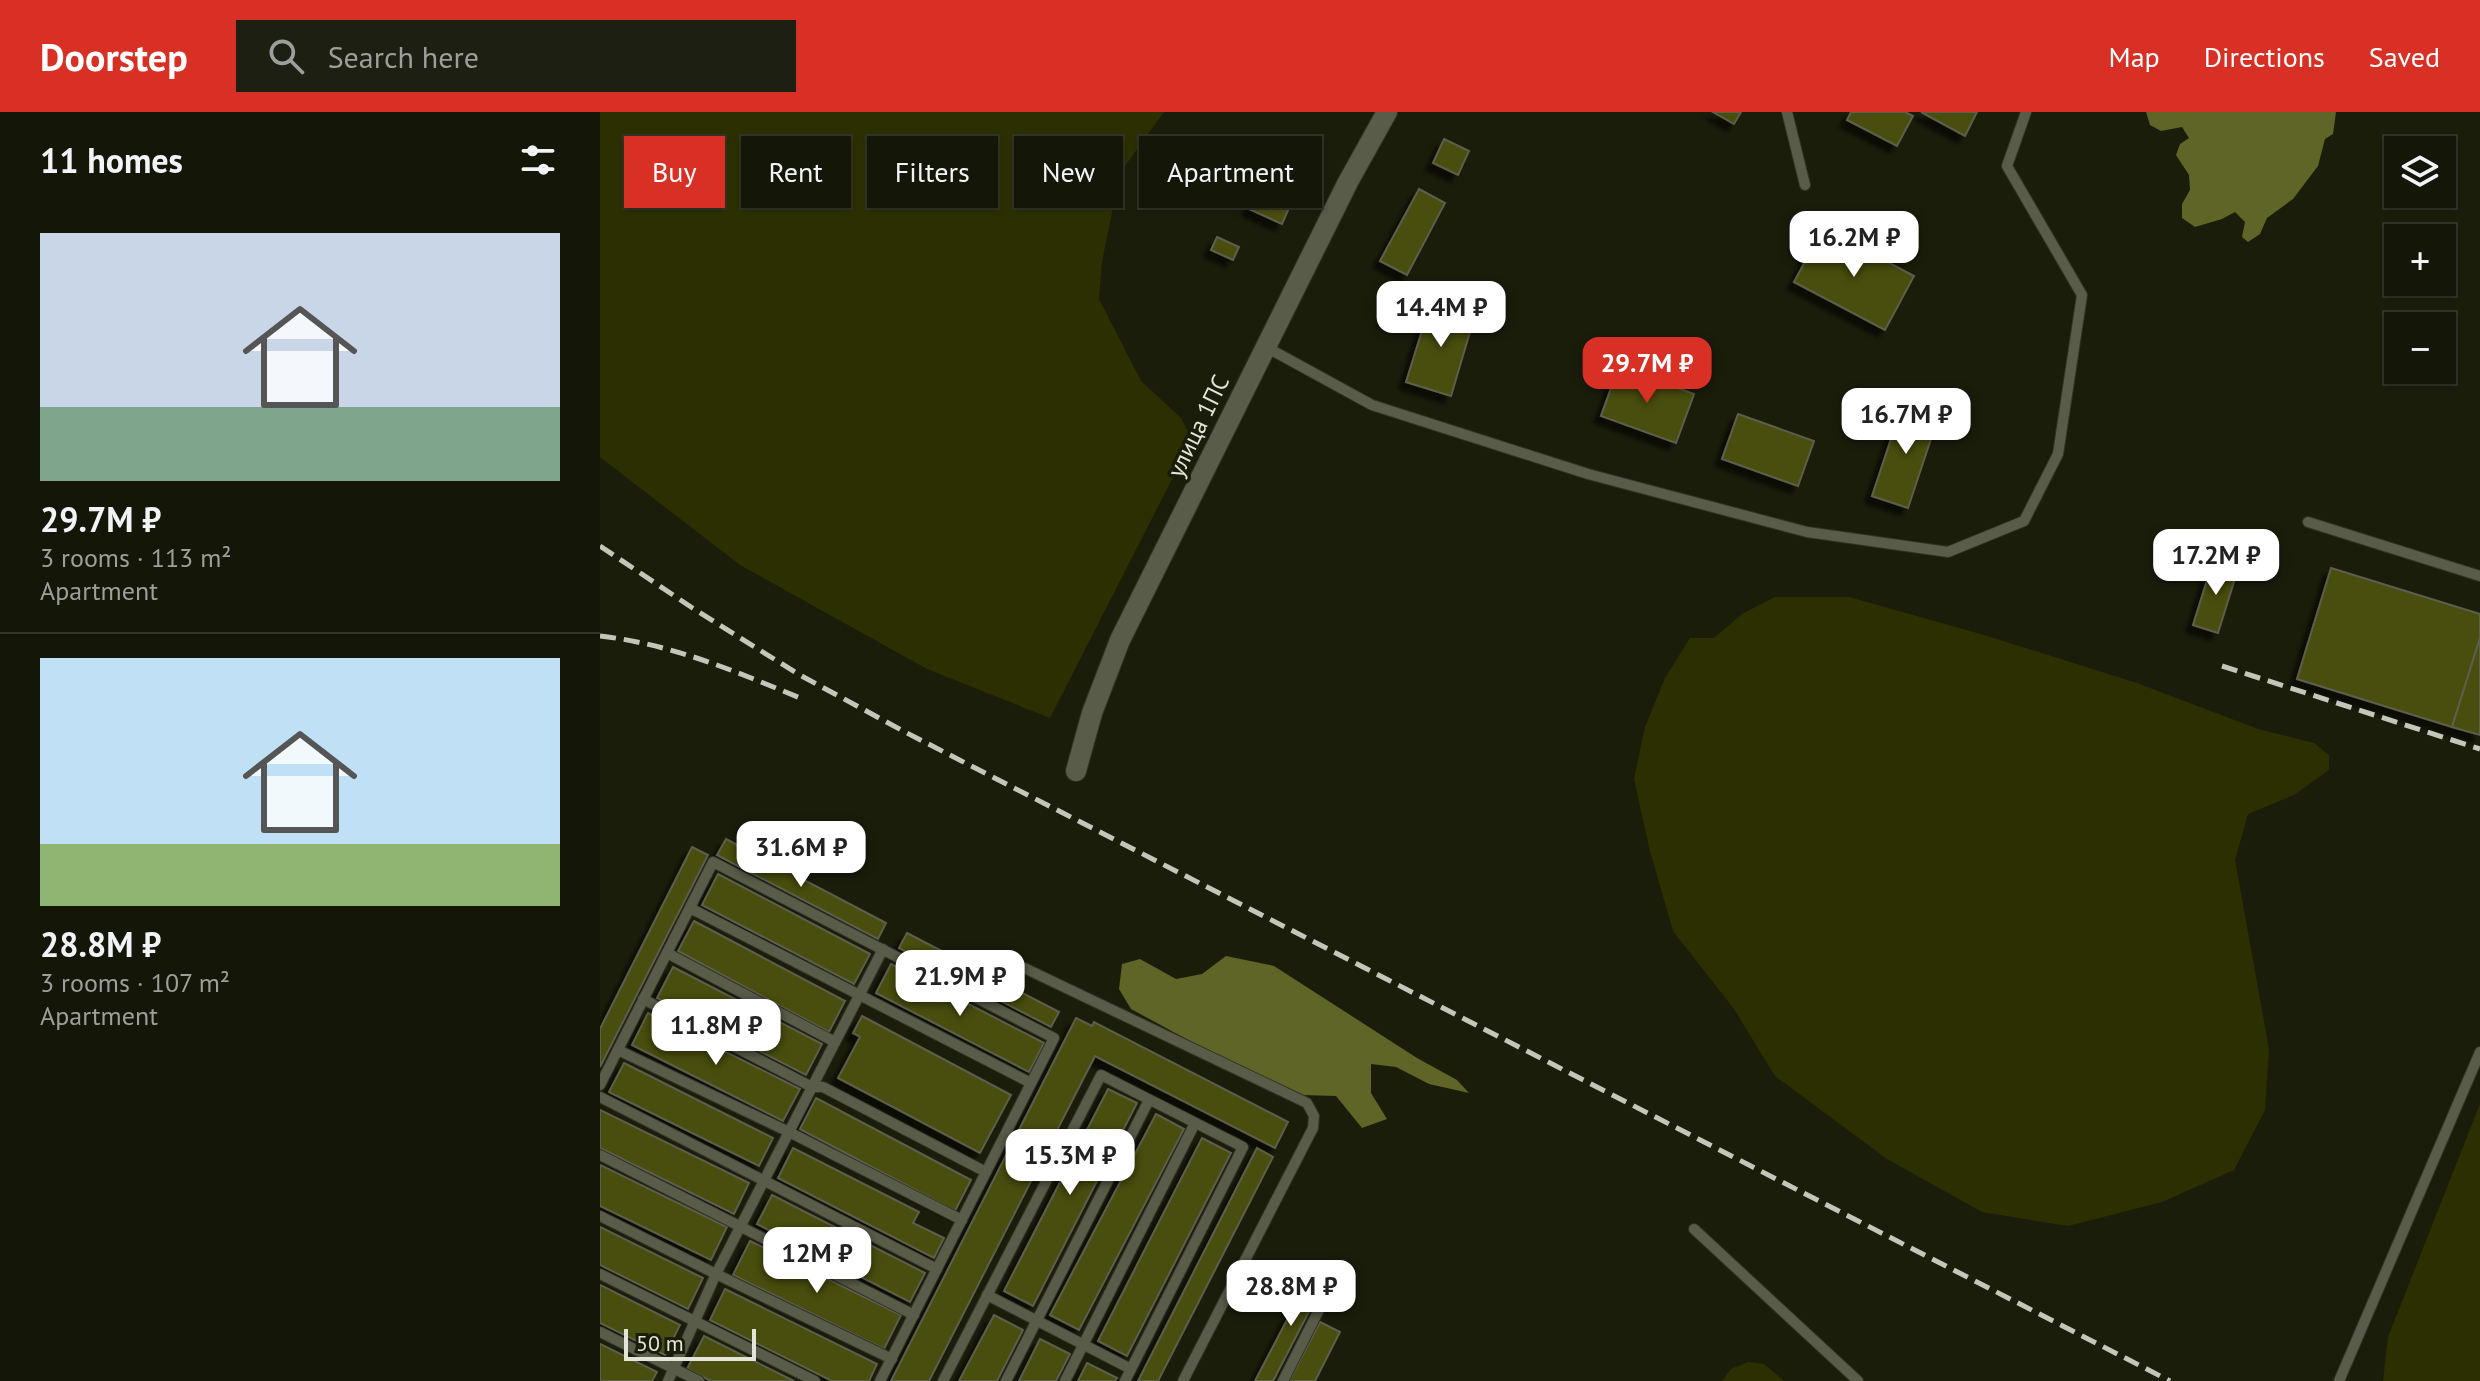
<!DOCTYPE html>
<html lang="en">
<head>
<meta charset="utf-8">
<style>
	:root { --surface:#141608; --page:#1d1f12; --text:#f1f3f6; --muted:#9d9f9c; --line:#333529; --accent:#d93025 }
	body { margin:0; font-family:"PT Sans",sans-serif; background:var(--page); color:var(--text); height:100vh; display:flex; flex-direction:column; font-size:30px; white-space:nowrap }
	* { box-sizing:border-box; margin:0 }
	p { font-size:26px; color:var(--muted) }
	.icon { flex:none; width:44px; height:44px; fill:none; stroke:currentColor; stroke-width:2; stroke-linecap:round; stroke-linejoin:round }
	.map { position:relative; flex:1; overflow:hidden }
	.details { display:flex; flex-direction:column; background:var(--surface); width:600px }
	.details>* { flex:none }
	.banner { position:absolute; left:24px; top:24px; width:760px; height:72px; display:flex; gap:16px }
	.fabs { position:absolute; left:1784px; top:24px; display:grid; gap:16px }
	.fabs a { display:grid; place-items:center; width:72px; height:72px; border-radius:0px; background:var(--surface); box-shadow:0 2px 6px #0004,0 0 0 2px var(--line); font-size:40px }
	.scale { position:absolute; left:24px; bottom:20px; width:132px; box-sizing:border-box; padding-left:8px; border:4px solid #e3e5d9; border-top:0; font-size:22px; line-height:28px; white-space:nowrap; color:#e3e5d9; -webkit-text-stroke:6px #1b1d0b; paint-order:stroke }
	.price { position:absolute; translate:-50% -68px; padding:0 18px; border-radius:16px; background:#fff; color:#222; font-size:26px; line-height:52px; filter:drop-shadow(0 2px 4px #0008) }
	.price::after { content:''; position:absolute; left:50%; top:48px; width:24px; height:18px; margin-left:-12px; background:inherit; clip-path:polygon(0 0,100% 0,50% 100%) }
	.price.current { background:var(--accent); color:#fff }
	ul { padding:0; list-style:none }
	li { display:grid; align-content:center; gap:16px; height:424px; padding:0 40px }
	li+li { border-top:2px solid var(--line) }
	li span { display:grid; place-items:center; height:248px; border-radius:0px; color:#555 }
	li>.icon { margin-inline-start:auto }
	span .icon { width:144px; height:144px; fill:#fffc; stroke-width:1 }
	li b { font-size:34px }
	h2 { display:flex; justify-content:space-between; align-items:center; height:96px; padding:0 40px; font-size:34px }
	.tag { padding:0 28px; border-radius:0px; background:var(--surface); box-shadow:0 2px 6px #0004,0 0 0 2px var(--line); font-size:28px; line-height:72px }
	.tag.current { background:var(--accent); color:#fff }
	header { display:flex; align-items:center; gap:48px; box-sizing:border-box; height:112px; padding:0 40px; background:var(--accent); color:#fff }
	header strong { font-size:38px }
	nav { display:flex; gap:44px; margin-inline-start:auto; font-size:28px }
	.search { width:560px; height:72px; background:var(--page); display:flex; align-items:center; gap:20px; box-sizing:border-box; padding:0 28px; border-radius:0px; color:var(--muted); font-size:30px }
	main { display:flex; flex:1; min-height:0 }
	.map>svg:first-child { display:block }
</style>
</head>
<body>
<header>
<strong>Doorstep</strong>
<div class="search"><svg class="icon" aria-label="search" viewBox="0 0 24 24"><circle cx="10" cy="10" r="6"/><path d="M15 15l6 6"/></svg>Search here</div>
<nav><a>Map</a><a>Directions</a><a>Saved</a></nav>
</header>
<main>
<section class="details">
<h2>11 homes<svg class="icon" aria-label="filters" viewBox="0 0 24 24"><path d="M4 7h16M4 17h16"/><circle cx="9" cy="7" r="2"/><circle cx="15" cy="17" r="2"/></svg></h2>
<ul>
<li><span style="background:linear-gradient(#c9d6e8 70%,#7fa58c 0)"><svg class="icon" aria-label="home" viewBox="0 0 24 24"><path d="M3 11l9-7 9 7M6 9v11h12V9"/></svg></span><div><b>29.7M ₽</b><p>3 rooms · 113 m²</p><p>Apartment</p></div></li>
<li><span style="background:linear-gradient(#bfe0f5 75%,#8fb573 0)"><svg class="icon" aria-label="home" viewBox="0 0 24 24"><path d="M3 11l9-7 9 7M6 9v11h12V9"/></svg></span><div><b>28.8M ₽</b><p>3 rooms · 107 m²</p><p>Apartment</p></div></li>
</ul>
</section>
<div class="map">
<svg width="1880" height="1269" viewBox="0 0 1880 1269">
	<defs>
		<filter id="shadow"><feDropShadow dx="-7" dy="7" stdDeviation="2" flood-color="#0009"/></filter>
	</defs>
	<rect width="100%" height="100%" fill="#1b1d0b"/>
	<g fill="#2c3000">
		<path d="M0 0H564L520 61 502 150 499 187 541 269 581 306 592 328 450 606 327 557 140 453 0 345Z"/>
		<path d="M1175 485H1249L1384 523 1537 571 1658 617 1714 631 1729 643V658L1694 683 1648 702 1635 748 1669 937 1665 998 1634 1058 1562 1090 1468 1114 1382 1100 1287 1047 1175 964 1134 897 1073 819 1050 739 1034 667 1045 615 1065 566 1090 526H1114L1142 502Z"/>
		<path d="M1880 992V1269H1783L1788 1225Z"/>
		<path d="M1148 1250 1164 1252 1184 1269H1122L1131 1257Z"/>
	</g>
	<g fill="#5e6527">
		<path d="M1546 0H1736L1733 22 1725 27 1718 54 1693 87 1667 106 1660 122 1648 130 1642 125 1645 110 1635 100 1622 107 1595 115 1582 106V92L1590 78 1589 63 1576 43 1580 32 1589 26 1582 15 1561 19 1550 13Z"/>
		<path d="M626 844 674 854 817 946 857 968 869 981 829 972 796 955 771 952V981L787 1007 762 1016 736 984 701 983 590 929 531 897 519 877 522 852 540 847 576 867 602 862Z"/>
	</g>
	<g fill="#484e0c" stroke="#5c5f4c" stroke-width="2" filter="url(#shadow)">
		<path d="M1113 0H1141L1134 12Z"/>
		<path d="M1251 0H1305L1313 4 1297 34 1247 8Z"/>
		<path d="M1321 0H1377L1365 24Z"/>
		<path d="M844 27 869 39 858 63 833 51Z"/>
		<path d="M677 34 710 49 682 112 649 97Z"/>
		<path d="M819 77 845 91 807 163 780 149Z"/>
		<path d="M1223 116 1314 164 1285 218 1194 170Z"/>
		<path d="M617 125 639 135 633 148 611 138Z"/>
		<path d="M831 190 875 203 851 284 806 270Z"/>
		<path d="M1019 254 1094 282 1076 331 1001 304Z"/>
		<path d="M1303 291 1339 303 1308 396 1272 384Z"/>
		<path d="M1138 302 1214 329 1198 374 1122 347Z"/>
		<path d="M1613 449 1638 457 1618 521 1593 513Z"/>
		<path d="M1731 456 1880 502V526L1852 615 1697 567Z"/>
		<path d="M1880 526V623L1852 615Z"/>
		<path d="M126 727 286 811 278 827 117 743Z"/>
		<path d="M92 735 108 743 0 955V917Z"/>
		<path d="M118 762 270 842 254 872 102 793Z"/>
		<path d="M94 809 245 889 229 920 78 839Z"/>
		<path d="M307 821 459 900 451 915 299 836Z"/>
		<path d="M291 852 444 931 429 960 276 881Z"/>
		<path d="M73 855 222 932 206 963 57 886Z"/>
		<path d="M48 901 200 977 183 1009 32 933Z"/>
		<path d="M262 904 411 983 380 1041 238 966 260 925 253 921Z"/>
		<path d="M476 906 492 914 494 910 688 1010 675 1036 495 944 329 1269H291Z"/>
		<path d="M24 951 173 1026 159 1054 9 980Z"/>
		<path d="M508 977 537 991 433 1194 404 1179Z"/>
		<path d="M216 986 371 1068 355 1099 200 1017Z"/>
		<path d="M0 998 149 1071 134 1102 0 1036Z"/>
		<path d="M556 1002 584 1017 479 1218 450 1203Z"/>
		<path d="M602 1026 631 1041 527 1244 498 1229Z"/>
		<path d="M193 1036 319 1100 313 1111 344 1126 334 1146 178 1066Z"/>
		<path d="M657 1036 673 1045 558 1269H538Z"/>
		<path d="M0 1053 127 1115 111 1148 0 1094Z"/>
		<path d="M172 1083 325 1161 310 1190 157 1112Z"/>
		<path d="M0 1115 103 1166 88 1197 0 1153Z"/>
		<path d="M150 1129 301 1203 284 1237 133 1163Z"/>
		<path d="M712 1160 726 1167 673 1269H655Z"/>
		<path d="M0 1173 80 1213 65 1243 0 1211Z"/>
		<path d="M125 1177 277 1252 269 1269H232L110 1208Z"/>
		<path d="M394 1203 423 1218 397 1269H359Z"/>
		<path d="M720 1210 740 1220 715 1269H689Z"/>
		<path d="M104 1224 194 1269H111L87 1257Z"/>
		<path d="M440 1227 470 1242 456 1269H419Z"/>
		<path d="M0 1232 57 1260 52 1269H0Z"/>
		<path d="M487 1251 517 1266 515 1269H478Z"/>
	</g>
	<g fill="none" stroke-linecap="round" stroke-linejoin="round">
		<g stroke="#32332b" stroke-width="12">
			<g id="service">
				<path d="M1187 0 1205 73"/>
				<path d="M666 235 772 293 988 362 1207 420 1348 440 1424 409 1458 342 1482 183 1407 54 1426 0"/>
				<path d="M1708 410 1880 464"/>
				<path d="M90 796 431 971"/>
				<path d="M283 837 116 1162 292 1247"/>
				<path d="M67 841 235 930"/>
				<path d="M418 853 707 991 714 1004 713 1016 583 1269"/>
				<path d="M43 887 212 975H223L386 1060"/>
				<path d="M18 938 189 1020 362 1108"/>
				<path d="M0 973 113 750 454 926 280 1269"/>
				<path d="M0 985 337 1157"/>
				<path d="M0 1043 314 1203"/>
				<path d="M0 1104 116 1162 68 1269"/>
				<path d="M1094 1117 1258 1269"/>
				<path d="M0 1162 215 1269"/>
				<path d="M387 1183 531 1257"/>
				<path d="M0 1220 99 1269"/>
				<path d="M343 1269 501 963 643 1035 525 1269"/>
				<path d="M406 1269 549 988"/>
				<path d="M465 1269 595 1011"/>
				<path d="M683 1269 731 1174"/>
				<path d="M1739 1269 1880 940"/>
			</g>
		</g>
		<g stroke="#32332b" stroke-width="22">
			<path id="minor" d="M476 659 492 601 520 528 748 70 787 0"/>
		</g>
		<use href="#service" stroke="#595c48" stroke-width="10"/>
		<use href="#minor" stroke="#595c48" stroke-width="20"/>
		<g stroke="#c4c6b9" stroke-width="5" stroke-dasharray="16 8" stroke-linecap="butt">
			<path d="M0 434 91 495 198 562 305 620 1570 1269"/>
			<path d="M0 524C71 532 135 559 200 586"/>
			<path d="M1622 554 1880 637"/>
		</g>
	</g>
	<g text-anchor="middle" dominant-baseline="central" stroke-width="7" stroke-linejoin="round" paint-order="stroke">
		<g font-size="24" fill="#e3e5d9" stroke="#1b1d0b">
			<text transform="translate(598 314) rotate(-64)">улица 1ПС</text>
		</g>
	</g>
</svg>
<div class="fabs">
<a><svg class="icon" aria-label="layers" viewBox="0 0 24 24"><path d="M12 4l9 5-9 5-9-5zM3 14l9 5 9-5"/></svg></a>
<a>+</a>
<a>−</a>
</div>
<div class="scale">50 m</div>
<b class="price" style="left:1254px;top:167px">16.2M ₽</b>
<b class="price" style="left:841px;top:237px">14.4M ₽</b>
<b class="price current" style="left:1047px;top:293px">29.7M ₽</b>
<b class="price" style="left:1306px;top:344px">16.7M ₽</b>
<b class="price" style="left:1616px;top:485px">17.2M ₽</b>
<b class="price" style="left:201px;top:777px">31.6M ₽</b>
<b class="price" style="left:360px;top:906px">21.9M ₽</b>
<b class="price" style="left:116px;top:955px">11.8M ₽</b>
<b class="price" style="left:470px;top:1085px">15.3M ₽</b>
<b class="price" style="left:217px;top:1183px">12M ₽</b>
<b class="price" style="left:691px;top:1216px">28.8M ₽</b>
<div class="banner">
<a class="tag current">Buy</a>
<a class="tag">Rent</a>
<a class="tag">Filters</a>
<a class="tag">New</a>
<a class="tag">Apartment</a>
</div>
</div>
</main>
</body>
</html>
